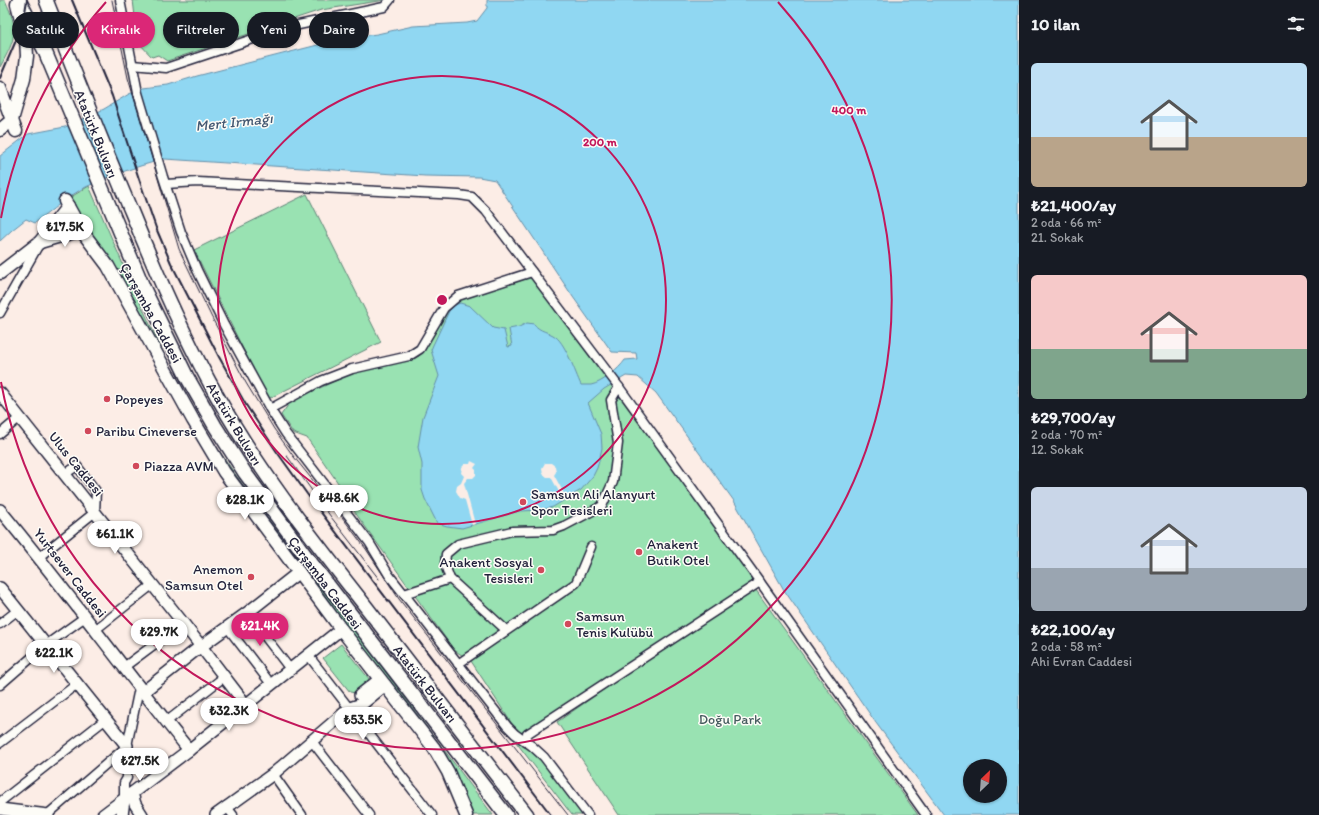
<!DOCTYPE html>
<html lang="tr">
<head>
<meta charset="utf-8">
<style>
	:root { --surface:#171b24; --page:#242831; --text:#f1f3f6; --muted:#9ea1a6; --accent:#db2777 }
	body { margin:0; font-family:Itim,sans-serif; background:var(--page); color:var(--text); height:100vh; display:flex; flex-direction:column; font-size:15px; white-space:nowrap }
	* { box-sizing:border-box; margin:0 }
	p { font-size:13px; color:var(--muted) }
	.icon { flex:none; width:22px; height:22px; fill:none; stroke:currentColor; stroke-width:2; stroke-linecap:round; stroke-linejoin:round }
	.map { position:relative; flex:1; overflow:hidden }
	.drawer { display:flex; flex-direction:column; background:var(--surface); width:300px }
	.drawer>* { flex:none }
	.top-card { position:absolute; left:12px; top:12px; width:380px; height:36px; display:flex; gap:8px }
	.needle { width:26px; rotate:25deg }
	.buttons { position:absolute; left:963px; top:759px; display:grid; gap:8px }
	.buttons a { display:grid; place-items:center; width:44px; height:44px; border-radius:50%; background:var(--surface); box-shadow:0 1px 3px #0004; font-size:20px }
	.price { position:absolute; translate:-50% -34px; padding:0 9px; border-radius:14px; background:#fff; color:#222; font-size:13px; line-height:26px; filter:drop-shadow(0 1px 2px #0008) }
	.price::after { content:''; position:absolute; left:50%; top:24px; width:12px; height:9px; margin-left:-6px; background:inherit; clip-path:polygon(0 0,100% 0,50% 100%) }
	.price.on { background:var(--accent); color:#fff }
	ul { padding:0; list-style:none }
	li { display:grid; align-content:center; gap:8px; height:212px; padding:0 12px }
	li span { display:grid; place-items:center; height:124px; border-radius:6px; color:#555 }
	li>.icon { margin-inline-start:auto }
	span .icon { width:72px; height:72px; fill:#fffc; stroke-width:1 }
	li b { font-size:17px }
	h2 { display:flex; justify-content:space-between; align-items:center; height:48px; padding:0 12px; font-size:17px }
	.pill { padding:0 14px; border-radius:18px; background:var(--surface); box-shadow:0 1px 3px #0004; font-size:14px; line-height:36px }
	.pill.on { background:var(--accent); color:#fff }
	main { display:flex; flex:1; min-height:0 }
	.map>svg:first-child { display:block }
</style>
</head>
<body>
<main>
<div class="map">
<svg width="1019" height="815" viewBox="0 0 1019 815">
	<rect width="100%" height="100%" fill="#fcede6"/>
	<filter id="ink" filterUnits="userSpaceOnUse"><feTurbulence type="fractalNoise" baseFrequency=".025" numOctaves="2"/><feDisplacementMap in="SourceGraphic" scale="8" xChannelSelector="R" yChannelSelector="G"/><feConvolveMatrix kernelMatrix="1 2 1 2 8 2 1 2 1" color-interpolation-filters="sRGB"/></filter>
	<g filter="url(#ink)">
		<g fill="#99e2b2" stroke="#5e8276">
			<path d="M0 0H5C19 30 16 38 0 67Z"/>
			<path d="M133 0H385L321 10 167 61 158 55 152 57 138 42Z"/>
			<path d="M89 186C121 259 151 333 190 403 225 466 271 522 314 580L323 589 493 815H472L448 761 225 467 66 200Z"/>
			<path d="M307 194 381 342 268 399 194 250Z"/>
			<path d="M529 275 757 582 522 733 516 730 471 661 454 650 354 511 345 493 307 438 293 433 281 415 291 401 357 371 410 360 419 356 424 350 446 307 458 298Z"/>
			<path d="M753 586 918 815H619L557 722Z"/>
			<path d="M341 644 370 680 355 693 350 692 323 658Z"/>
			<path d="M509 733 535 752 541 759 584 815H572Z"/>
		</g>
		<path fill="#90d7f2" stroke="#648fa9" fill-rule="evenodd" d="M487 0H1019V815H944L876 723 784 590 734 501 656 393 638 377 626 376 604 389 588 403 601 434 602 448 599 461 597 468 593 476 581 490 553 507 541 510 520 511 462 528 447 526 437 523 425 499 422 490V464L418 447 423 417 439 376 431 350 433 345 449 311 455 305 460 303 470 306 493 328 504 330 508 347 512 346 509 329 519 327 527 323 534 324C540 332 548 331 556 337 566 345 575 372 581 385 584 385 588 385 591 385 602 383 619 369 625 360L637 359 636 353 612 352 573 297 495 180 479 177 425 176 165 159C138 166 111 175 86 187 68 196 51 211 35 223L26 219 12 230 0 241V156L28 134 65 127 104 109 129 94 144 88 168 85 197 76 345 38 377 34 413 26 467 23 477 21 487 8ZM970 766H1000V796H970Z"/>
		<g fill="#fcede6">
			<path d="M471 461 477 464 474 468 476 470V475L473 478H468L464 483 475 524 472 525 465 500 460 498 456 491 457 486 461 483 464 476 461 473 462 467 465 464H470Z"/>
			<path d="M545 463H551L555 466 556 472 554 475 567 499 564 501 551 477H547L543 474 542 468Z"/>
		</g>
		<g fill="none" stroke-linecap="round" stroke-linejoin="round">
			<g stroke="#22223b" stroke-width="11">
				<g id="minor">
					<path d="M120 0 138 93 163 177 181 232 197 270 224 325 270 409 286 434 369 542 389 575 404 594 507 726 515 734 532 746 544 757 588 815"/>
					<path d="M132 65 166 68 289 27 384 7 390 0"/>
					<path d="M166 184 198 182 459 195 472 197 486 211 619 387 760 582 926 815"/>
					<path d="M0 313 38 246"/>
					<path d="M270 409 321 381 352 369 409 356 420 349 444 308 458 296 532 272"/>
					<path d="M0 434 19 418"/>
					<path d="M39 557 95 512 96 491 77 466 65 474"/>
					<path d="M404 594 450 579"/>
					<path d="M247 613 290 669"/>
					<path d="M0 624 18 610"/>
					<path d="M227 627 271 684"/>
					<path d="M95 630 152 585"/>
					<path d="M506 630 450 579 445 565 446 554 458 544 512 531 553 530 564 526 602 506 613 482 618 443 611 400 619 387"/>
					<path d="M308 655 432 815"/>
					<path d="M458 664 576 583 591 547"/>
					<path d="M124 667 183 623"/>
					<path d="M0 685 46 645 85 617"/>
					<path d="M166 722 224 677"/>
					<path d="M311 740 369 815"/>
					<path d="M526 742 527 734 760 582"/>
					<path d="M0 743 77 684"/>
					<path d="M273 774 302 815"/>
					<path d="M124 800V783L127 778V746L139 688"/>
					<path d="M0 802 106 719"/>
					<path d="M226 806 233 815"/>
					<path d="M47 815 127 746"/>
				</g>
			</g>
			<g stroke="#22223b" stroke-width="14">
				<g id="tertiary">
					<path d="M0 393 183 623 246 705"/>
					<path d="M0 510C65 588 125 671 189 750"/>
					<path d="M0 588 127 746"/>
					<path d="M143 692 196 650 247 613 299 572"/>
					<path d="M360 695 380 679"/>
					<path d="M132 793 135 804 142 815"/>
					<path d="M0 809 48 815"/>
					<path d="M103 815 189 750 341 629"/>
					<path d="M122 815 124 800"/>
					<path d="M216 815 273 774 350 708 362 704 385 685"/>
				</g>
			</g>
			<g stroke="#22223b" stroke-width="15">
				<g id="secondary">
					<path d="M0 88 16 131"/>
					<path d="M0 130 12 120 24 79 27 56 26 38 17 4"/>
					<path d="M65 201 81 230 108 266 193 420 224 472 341 629 434 748 448 772 466 815"/>
					<path d="M40 242 81 230"/>
					<path d="M0 273 40 242 68 206"/>
				</g>
			</g>
			<g stroke="#22223b" stroke-width="16">
				<g id="primary">
					<path d="M19 0 44 49 144 289 187 377 215 426 245 473 308 559 506 815"/>
					<path d="M46 0C74 71 102 143 132 213 157 275 184 337 217 396 257 468 309 534 360 599 415 671 471 743 527 815"/>
				</g>
			</g>
			<use href="#minor" stroke="#fdfcf7" stroke-width="8"/>
			<use href="#tertiary" stroke="#fdfcf7" stroke-width="11"/>
			<use href="#secondary" stroke="#fdfcf7" stroke-width="12"/>
			<use href="#primary" stroke="#fdfcf7" stroke-width="13"/>
			<g stroke="#22223b" stroke-width="1">
				<path d="M112 0 128 78 179 249 211 316 246 383 274 429 294 457 339 513 366 549 399 599 568 815"/>
				<path d="M287 456 331 517 379 579"/>
			</g>
			<g stroke="#22223b" stroke-width="2">
				<path d="M72 0 112 96 139 179 156 228 171 263 219 357 246 405 277 452 307 494 551 815"/>
				<path d="M0 78 23 24 27 0"/>
			</g>
		</g>
	</g>
	<g fill="none" stroke="#c2185b" stroke-width="2">
		<circle cx="442" cy="300" r="224"/>
		<path d="M1 218A449 449 0 0 1 106 2M778 2A449 449 0 1 1 1 382"/>
	</g>
	<g fill="#d1495b" stroke="#fdfcf7" stroke-width="1.5">
		<circle cx="107" cy="399" r="4"/>
		<circle cx="88" cy="431" r="4"/>
		<circle cx="136" cy="466" r="4"/>
		<circle cx="523" cy="502" r="4"/>
		<circle cx="639" cy="552" r="4"/>
		<circle cx="541" cy="570" r="4"/>
		<circle cx="251" cy="577" r="4"/>
		<circle cx="568" cy="624" r="4"/>
	</g>
	<g text-anchor="middle" dominant-baseline="central" stroke-width="3" stroke-linejoin="round" paint-order="stroke">
		<g font-size="14" fill="#22223b" stroke="#fdfcf7">
			<text transform="translate(96 134) rotate(68)">Atatürk Bulvarı</text>
			<text transform="translate(151 313) rotate(61)">Çarşamba Caddesi</text>
			<text transform="translate(234 424) rotate(59)">Atatürk Bulvarı</text>
			<text transform="translate(76 464) rotate(51)">Ulus Caddesi</text>
			<text transform="translate(70 573) rotate(52)">Yurtsever Caddesi</text>
			<text transform="translate(325 583) rotate(53)">Çarşamba Caddesi</text>
			<text transform="translate(425 684) rotate(52)">Atatürk Bulvarı</text>
		</g>
		<g font-size="14" fill="#22223b" stroke="#fdfcf7" text-anchor="start">
			<text x="115" y="399">Popeyes</text>
			<text x="96" y="431">Paribu Cineverse</text>
			<text x="144" y="466">Piazza AVM</text>
			<text x="531" y="494">Samsun Ali Alanyurt<tspan x="531" dy="16">Spor Tesisleri</tspan></text>
			<text x="647" y="544">Anakent<tspan x="647" dy="16">Butik Otel</tspan></text>
			<text x="533" y="562" text-anchor="end">Anakent Sosyal<tspan x="533" dy="16">Tesisleri</tspan></text>
			<text x="243" y="569" text-anchor="end">Anemon<tspan x="243" dy="16">Samsun Otel</tspan></text>
			<text x="576" y="616">Samsun<tspan x="576" dy="16">Tenis Kulübü</tspan></text>
		</g>
		<g font-size="14" fill="#465c5f" stroke="#fdfcf7">
			<text x="730" y="719">Doğu Park</text>
		</g>
		<g font-size="15" font-style="italic" fill="#435872" stroke="#fdfcf7">
			<text transform="translate(234 122) rotate(-6)">Mert Irmağı</text>
		</g>
	</g>
	<circle cx="442" cy="300" r="6" fill="#c2185b" stroke="#fdfcf7" stroke-width="2"/>
	<g font-size="12" text-anchor="middle" font-weight="bold" fill="#c2185b" stroke="#fdfcf7" stroke-width="3" stroke-linejoin="round" paint-order="stroke">
		<text x="849" y="114">400 m</text>
		<text x="600" y="146">200 m</text>
	</g>
</svg>
<div class="buttons">
<a><svg class="needle" viewBox="-14 -14 28 28"><path d="M0-13l5 13h-10z" fill="#e53935"/><path d="M0 13l5-13h-10z" fill="#9ea1a6"/></svg></a>
</div>
<b class="price" style="left:65px;top:248px">₺17.5K</b>
<b class="price" style="left:339px;top:519px">₺48.6K</b>
<b class="price" style="left:245px;top:521px">₺28.1K</b>
<b class="price" style="left:115px;top:555px">₺61.1K</b>
<b class="price on" style="left:260px;top:647px">₺21.4K</b>
<b class="price" style="left:159px;top:653px">₺29.7K</b>
<b class="price" style="left:54px;top:674px">₺22.1K</b>
<b class="price" style="left:229px;top:732px">₺32.3K</b>
<b class="price" style="left:363px;top:741px">₺53.5K</b>
<b class="price" style="left:140px;top:782px">₺27.5K</b>
<div class="top-card">
<a class="pill">Satılık</a>
<a class="pill on">Kiralık</a>
<a class="pill">Filtreler</a>
<a class="pill">Yeni</a>
<a class="pill">Daire</a>
</div>
</div>
<section class="drawer">
<h2>10 ilan<svg class="icon" aria-label="filters" viewBox="0 0 24 24"><path d="M4 7h16M4 17h16"/><circle cx="9" cy="7" r="2"/><circle cx="15" cy="17" r="2"/></svg></h2>
<ul>
<li><span style="background:linear-gradient(#bfe0f5 60%,#b9a48a 0)"><svg class="icon" aria-label="home" viewBox="0 0 24 24"><path d="M3 11l9-7 9 7M6 9v11h12V9"/></svg></span><div><b>₺21,400/ay</b><p>2 oda · 66 m²</p><p>21. Sokak</p></div></li>
<li><span style="background:linear-gradient(#f6c9c9 60%,#7fa58c 0)"><svg class="icon" aria-label="home" viewBox="0 0 24 24"><path d="M3 11l9-7 9 7M6 9v11h12V9"/></svg></span><div><b>₺29,700/ay</b><p>2 oda · 70 m²</p><p>12. Sokak</p></div></li>
<li><span style="background:linear-gradient(#c9d6e8 65%,#9aa5b1 0)"><svg class="icon" aria-label="home" viewBox="0 0 24 24"><path d="M3 11l9-7 9 7M6 9v11h12V9"/></svg></span><div><b>₺22,100/ay</b><p>2 oda · 58 m²</p><p>Ahi Evran Caddesi</p></div></li>
</ul>
</section>
</main>
</body>
</html>
